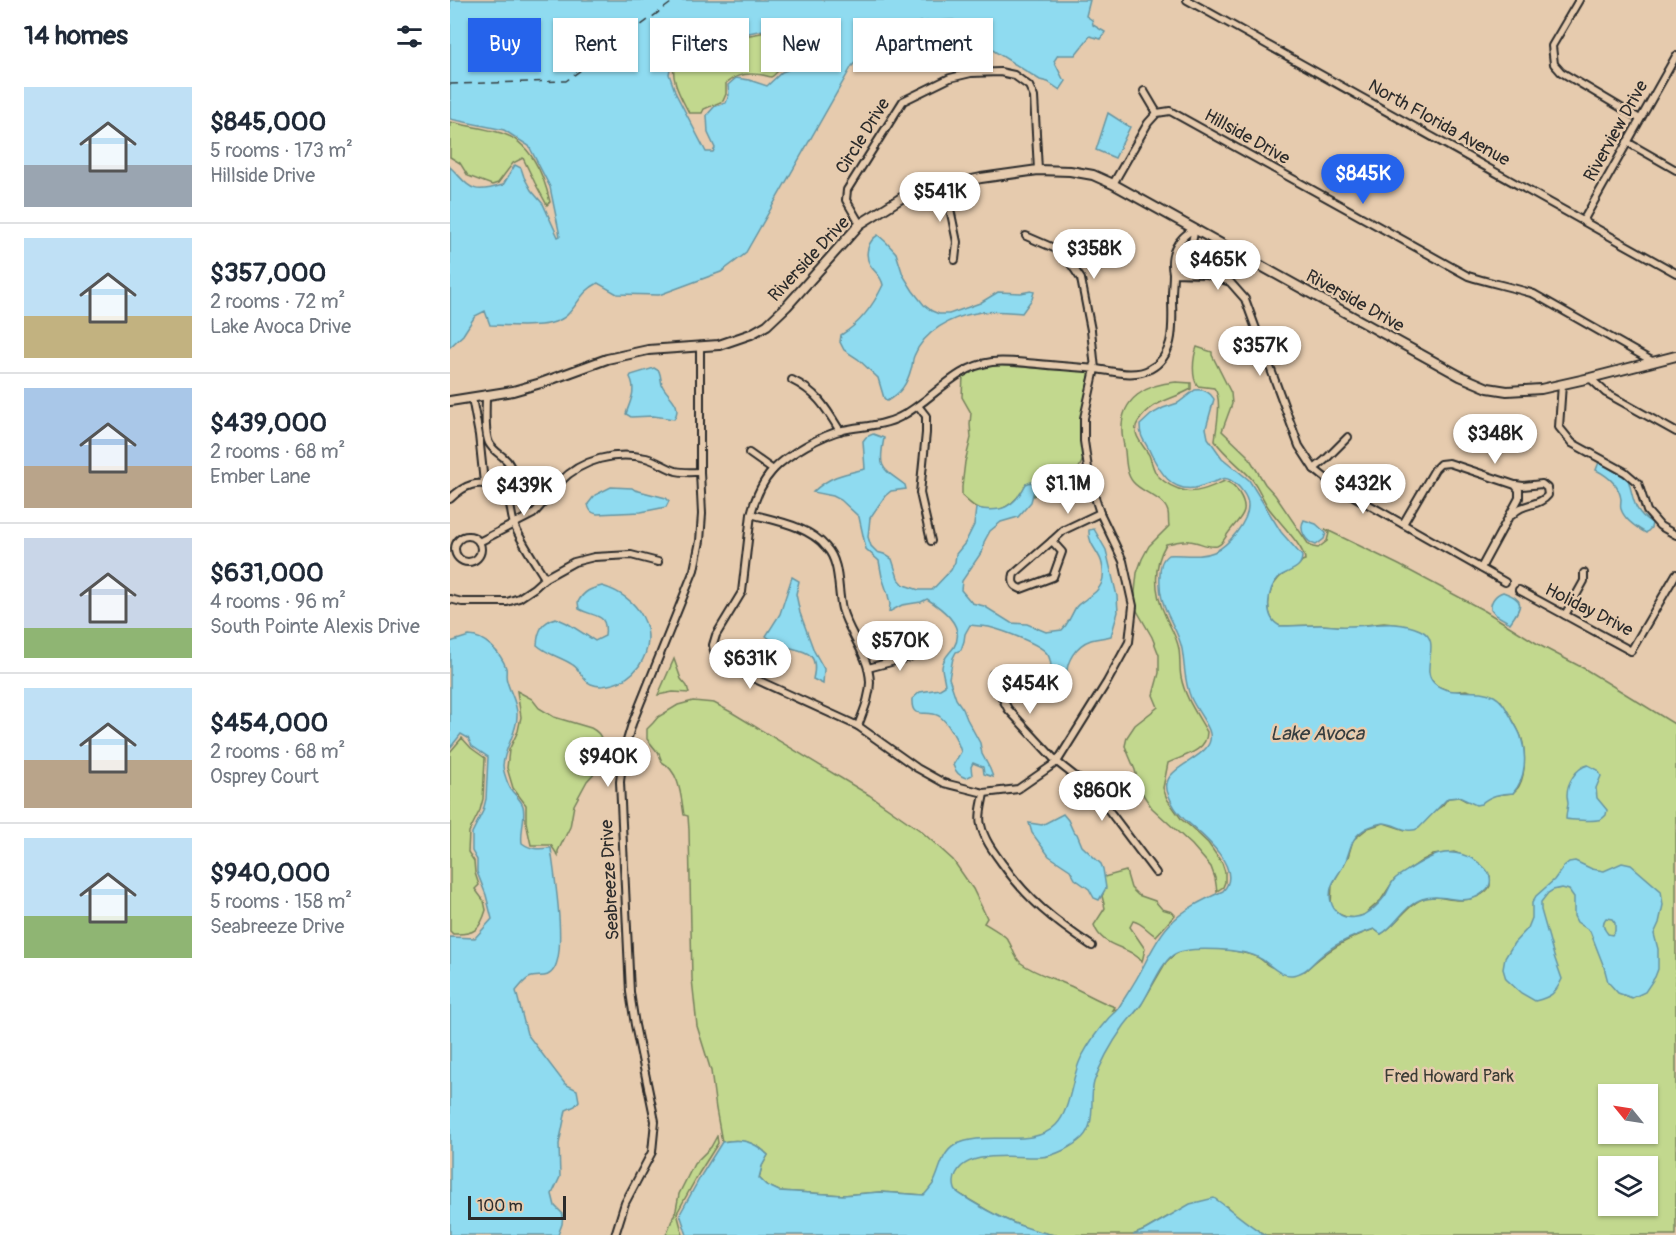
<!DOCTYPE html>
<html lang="en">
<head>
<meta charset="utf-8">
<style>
	:root { --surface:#fff; --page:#f2f2f3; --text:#1f2937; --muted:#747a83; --line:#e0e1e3; --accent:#2563eb }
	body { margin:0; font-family:Pangolin,sans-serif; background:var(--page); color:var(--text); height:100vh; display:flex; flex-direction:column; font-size:22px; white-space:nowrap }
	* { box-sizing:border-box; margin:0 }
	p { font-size:20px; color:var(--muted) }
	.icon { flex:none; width:33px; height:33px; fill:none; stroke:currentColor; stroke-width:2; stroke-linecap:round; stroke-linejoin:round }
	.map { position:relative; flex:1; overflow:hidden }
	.details { display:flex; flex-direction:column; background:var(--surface); width:450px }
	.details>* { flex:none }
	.banner { position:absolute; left:18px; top:18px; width:570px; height:54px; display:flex; gap:12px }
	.needle { width:39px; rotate:300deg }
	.controls { position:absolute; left:1148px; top:1084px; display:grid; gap:12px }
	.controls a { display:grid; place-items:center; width:60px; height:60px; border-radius:0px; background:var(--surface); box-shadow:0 2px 4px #0004; font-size:30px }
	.scale { position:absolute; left:18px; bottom:15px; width:98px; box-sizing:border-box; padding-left:6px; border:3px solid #2b2b2b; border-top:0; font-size:16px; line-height:21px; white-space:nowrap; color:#2b2b2b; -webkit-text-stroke:4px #e6cbae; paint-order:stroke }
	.price { position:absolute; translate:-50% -51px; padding:0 14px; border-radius:21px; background:#fff; color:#222; font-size:20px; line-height:39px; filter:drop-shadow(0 2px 3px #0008) }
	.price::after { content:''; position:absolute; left:50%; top:36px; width:18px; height:14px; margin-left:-9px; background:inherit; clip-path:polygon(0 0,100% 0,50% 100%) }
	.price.current { background:var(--accent); color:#fff }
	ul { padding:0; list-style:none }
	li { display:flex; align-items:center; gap:18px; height:150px; padding:0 24px }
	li+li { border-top:2px solid var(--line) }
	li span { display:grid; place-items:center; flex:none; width:168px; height:120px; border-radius:0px; color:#555 }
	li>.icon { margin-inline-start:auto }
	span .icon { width:72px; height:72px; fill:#fffc; stroke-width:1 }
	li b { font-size:26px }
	h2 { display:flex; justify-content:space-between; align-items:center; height:72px; padding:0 24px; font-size:26px }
	.tag { padding:0 21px; border-radius:0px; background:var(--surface); box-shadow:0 2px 4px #0004; font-size:21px; line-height:54px }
	.tag.current { background:var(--accent); color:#fff }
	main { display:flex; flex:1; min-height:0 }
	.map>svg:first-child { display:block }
</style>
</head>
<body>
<main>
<section class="details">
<h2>14 homes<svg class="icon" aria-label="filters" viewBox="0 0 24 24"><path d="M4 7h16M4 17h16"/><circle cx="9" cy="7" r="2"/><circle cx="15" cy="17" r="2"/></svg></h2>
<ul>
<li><span style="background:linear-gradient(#bfe0f5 65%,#9aa5b1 0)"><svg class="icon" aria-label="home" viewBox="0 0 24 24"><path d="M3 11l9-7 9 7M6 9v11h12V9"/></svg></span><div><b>$845,000</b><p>5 rooms · 173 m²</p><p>Hillside Drive</p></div></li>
<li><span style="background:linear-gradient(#bfe0f5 65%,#c2b280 0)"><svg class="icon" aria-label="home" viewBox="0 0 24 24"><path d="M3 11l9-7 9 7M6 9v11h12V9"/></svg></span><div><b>$357,000</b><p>2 rooms · 72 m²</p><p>Lake Avoca Drive</p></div></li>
<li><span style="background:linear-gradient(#a9c7e8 65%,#b9a48a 0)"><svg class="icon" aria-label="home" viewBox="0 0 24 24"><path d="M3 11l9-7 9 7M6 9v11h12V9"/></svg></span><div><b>$439,000</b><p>2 rooms · 68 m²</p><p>Ember Lane</p></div></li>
<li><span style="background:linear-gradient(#c9d6e8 75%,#8fb573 0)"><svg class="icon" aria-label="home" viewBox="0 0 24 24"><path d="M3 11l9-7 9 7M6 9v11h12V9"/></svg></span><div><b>$631,000</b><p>4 rooms · 96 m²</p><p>South Pointe Alexis Drive</p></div></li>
<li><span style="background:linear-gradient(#bfe0f5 60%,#b9a48a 0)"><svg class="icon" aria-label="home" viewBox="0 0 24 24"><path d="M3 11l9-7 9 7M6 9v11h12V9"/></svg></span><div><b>$454,000</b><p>2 rooms · 68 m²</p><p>Osprey Court</p></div></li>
<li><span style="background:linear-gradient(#bfe0f5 65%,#8fb573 0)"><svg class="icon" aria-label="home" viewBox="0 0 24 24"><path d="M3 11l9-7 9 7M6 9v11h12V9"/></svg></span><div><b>$940,000</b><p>5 rooms · 158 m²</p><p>Seabreeze Drive</p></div></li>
</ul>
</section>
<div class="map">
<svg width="1226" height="1235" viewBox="0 0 1226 1235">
	<rect width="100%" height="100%" fill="#e6cbae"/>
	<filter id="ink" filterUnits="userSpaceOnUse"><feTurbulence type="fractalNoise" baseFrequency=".0167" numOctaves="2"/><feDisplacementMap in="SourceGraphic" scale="12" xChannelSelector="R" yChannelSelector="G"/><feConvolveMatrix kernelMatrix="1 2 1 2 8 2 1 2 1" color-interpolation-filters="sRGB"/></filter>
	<g filter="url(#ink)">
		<g fill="#c2d88e" stroke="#76825c" stroke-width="1.5" fill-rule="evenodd">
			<path d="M344 24 354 31 358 41 354 47 343 48 337 57 334 65 323 76 321 77C304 72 289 72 276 83V94L273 101 254 109 252 113H239C230 95 221 82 224 61L256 39 275 35H300L328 30Z"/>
			<path d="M0 122C17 126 34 128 51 133 80 141 94 175 100 202L97 205 85 183 73 158 63 163 48 183 42 185 18 176 10 163 0 157Z"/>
			<path d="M747 347 762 352V355L781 393 782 404 772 431 798 456 815 484 825 495 859 545 863 547 868 548 877 541 879 533 875 529 949 565 1035 611 1091 646 1135 669 1226 725V1235H815L794 1222 776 1206 719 1216 695 1230 683 1235H604L578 1229 545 1215 508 1193 474 1195 430 1192 393 1195 329 1191 316 1185 309 1178 312 1166 318 1155C305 1141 290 1138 272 1142L266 1109 261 1071 247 1026 242 979 239 830 238 816 234 815C231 797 230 772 212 762L209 754 197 739V729L203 723 208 717 228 705 243 701 264 703 281 712 419 795 471 831 503 860 523 889 537 918 534 923C539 926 556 936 557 939 563 946 563 956 571 963 584 973 603 978 618 985 634 992 648 1001 665 1007L663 1010 667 1009 683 1015 691 1005 716 962C721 957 725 953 732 951 751 945 788 950 807 957 813 959 816 966 822 967 832 970 845 970 855 971 877 950 896 939 924 929L931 934C946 926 954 908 970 900 984 893 997 901 1011 900 1021 900 1036 895 1040 886 1040 885 1040 877 1040 876L1024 860 1004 852 983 855 973 860 944 880 931 900 914 915 905 918 896 917 886 913 881 906 882 885 898 857 903 840 918 828 934 823 955 830 992 806 998 798 1009 797 1016 801 1036 799 1044 795 1063 793C1065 790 1068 789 1069 786 1076 774 1076 747 1070 734 1065 723 1058 712 1051 701L1016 690 1002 692 987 686 981 680 977 671 952 625 934 623 897 627 870 625 830 626C813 618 817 591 828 579 835 571 846 570 852 561L855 560C855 547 826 519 818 507 812 498 808 486 801 478 789 465 775 455 765 441 766 427 773 399 764 388L748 386C741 378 743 357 747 347ZM1158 1095H1197V1134H1158ZM1158 1167H1197V1206H1158Z"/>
			<path d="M545 365 640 372 631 417V441L633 459 629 468 583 496 584 487 576 484C567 503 549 517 528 508 522 506 517 500 512 496V487L515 462 521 438 520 424 521 413 512 397 513 375 529 368Z"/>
			<path d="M726 382 741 383V389C720 401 703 400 688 422 680 433 694 446 699 455 702 462 703 471 708 476 715 483 726 489 736 491 747 494 765 485 775 481 782 483 786 487 789 493 801 512 790 517 779 532 775 537 773 544 767 546 757 548 748 541 739 541 732 540 723 543 716 544 703 566 704 592 715 615 719 625 725 634 728 645 731 655 729 667 731 677 735 698 747 714 757 732 757 752 732 756 718 763L713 788 717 799 732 820 741 827 758 843 772 863 775 872V882L773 887 767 891 765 878 761 867 742 845 702 808 694 796 689 786 685 770 675 746 677 737 685 725 708 707 703 695 709 673V655L702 637 686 609 685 592 687 573 692 559 699 546 719 526C718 522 719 516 718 512 714 497 692 493 683 482 676 474 676 461 675 451 674 445 672 438 672 432 670 398 697 384 726 382Z"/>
			<path d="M224 659 231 679 237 686 239 693 223 692 208 695Z"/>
			<path d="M67 691 82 699 89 708 104 717 141 728C162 739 145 752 148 769L137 781 124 805 120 827 108 851V856L101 845H81L76 822V805L63 788 57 768 59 750 68 731 71 717Z"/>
			<path d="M12 738 21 748 35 758 33 799 30 810 19 832 18 852 24 861 25 873 29 885 25 889 34 901 36 910C30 930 24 935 3 934L0 931V752Z"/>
			<path d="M676 871 681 888 688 895 705 901 712 909 722 912 725 915 706 936C697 931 693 923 683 921L680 927 695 949 692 962C680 945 652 949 644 925L655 908 652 896 653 894 654 877Z"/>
			<path d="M267 1136 268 1143 249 1173 227 1213 233 1235H216L226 1210 229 1194 244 1164 261 1147Z"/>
		</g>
		<g fill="#8fdbf0" stroke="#6795a1" stroke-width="1.5" fill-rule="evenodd">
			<path d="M0 0H640L636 16 642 20 643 25 655 32 651 39 640 36 625 55H608L604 61 613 79 616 81 610 90 598 82 590 80 544 51 536 37 521 27 503 20 470 22 448 29 412 55 402 66 295 254 271 272 209 295 167 294 148 283C131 292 131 300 119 313 104 331 62 325 40 325L35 311 25 316 13 335 0 347V167C21 187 19 195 53 185L65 165 71 168 74 177 81 190 93 204 108 237 110 236 100 187 79 146 54 130 0 119ZM344 21 356 29 362 42 358 50 343 68 332 72 317 86 299 80 286 78 278 85 279 95 276 103 265 106 257 115 258 133 265 148 263 152H256L226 94 219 74 222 59 255 37 275 32 299 33 327 27Z"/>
			<path d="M658 113 680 127 665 158 646 150Z"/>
			<path d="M428 235 436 242 446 253 453 275 463 291 474 305 482 311 489 314H499L530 303 548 292 571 293 581 291 584 292 582 299 572 313C558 312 541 310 526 313 501 317 474 331 464 356 462 360 463 365 461 369 457 384 451 393 437 401L434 398 428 378 408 359 394 350 390 342 391 335C411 323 423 306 433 285 431 275 425 273 420 265 414 254 418 241 428 235Z"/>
			<path d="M204 368 209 371C211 376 211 381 212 385 216 395 234 404 224 419L203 416 181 417 176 414C180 401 187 391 180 377L181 375Z"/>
			<path d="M745 390C754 389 760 392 764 399L756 428 758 438 772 458 799 480 831 532 852 556C852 570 838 570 829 577 817 589 813 618 830 626 844 626 857 625 871 625 880 625 889 627 898 626 923 626 947 619 970 630 994 641 969 668 984 683 1000 698 1025 686 1044 696 1053 701 1056 709 1061 717 1064 724 1069 730 1071 737 1077 755 1076 779 1063 793 1050 794 1040 795 1031 804L1026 805 1009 797 998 798 969 828C957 835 947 824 934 823 930 823 921 826 917 828 898 839 902 849 894 865 890 872 885 878 882 885 876 902 886 921 906 917 917 916 928 905 935 896 938 891 940 885 944 880 947 876 954 873 958 870 982 855 998 845 1025 860 1031 864 1039 870 1040 877 1041 882 1040 886 1037 889 1017 911 995 891 972 899 954 905 947 925 931 934L924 929C912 933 901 937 890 943 884 946 877 951 871 956 862 963 856 974 842 975 829 976 821 965 811 959 796 949 738 945 723 955 711 963 700 992 691 1005 686 1012 679 1019 674 1026 662 1043 651 1062 644 1082 639 1100 647 1123 632 1138 622 1147 605 1156 591 1157 568 1158 507 1147 504 1182 504 1185 504 1188 506 1191 509 1194 516 1198 521 1201 539 1212 557 1222 578 1228 586 1231 595 1233 604 1235H237L230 1214 252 1174 272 1142C291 1138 304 1141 318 1155L312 1166 309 1178 316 1185 329 1191 393 1195 430 1192 474 1195C477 1192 480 1188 483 1184 490 1172 491 1153 505 1145 534 1129 582 1150 606 1125 621 1110 621 1078 631 1058 638 1045 647 1031 657 1020 661 1015 666 1012 669 1007 677 994 686 981 693 967 700 953 708 937 719 925 734 909 753 900 773 891 795 868 749 832 734 819 728 813 722 804 719 796 703 763 771 761 759 730 755 720 746 709 741 698 734 682 735 666 732 649 730 637 723 626 718 615 712 603 709 589 710 575 710 567 711 560 718 555 733 554 750 558 764 552 778 546 799 521 798 505 798 496 788 484 780 480 775 477 772 479 767 481 760 483 752 486 745 488 721 492 710 471 701 454 696 441 690 440 690 425L702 414 713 408 728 403Z"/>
			<path d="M423 434 434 438C428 469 431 467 455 485L456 489 441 491 435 496 420 518 418 537 421 546 427 552 434 554 442 559 448 578 454 585 469 590H482L501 570 505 562 506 554 515 543 524 525 526 508C551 513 564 508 576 484L581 482 585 487 581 502 568 517 551 522 540 531 534 542 533 550 512 581 511 590 522 603 534 606 561 623 577 624 596 632 612 630C619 623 621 615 626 607 629 603 634 601 637 598 651 590 656 580 652 564 650 552 638 546 639 530L644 529 656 550 667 596 668 612 661 636C654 638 648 638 641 640 626 645 615 662 617 678L614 681H607C599 674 603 663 598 655 592 644 551 630 539 627 533 626 526 626 520 625L515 634 514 641 511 650 506 652 503 658 499 678 506 699 513 709 517 719 530 743 532 754 540 769 543 777 534 774 533 767 523 763 521 767 522 775 516 778C509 776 505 771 503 765L511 752C508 741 498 722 489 716 476 708 461 722 462 699L470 692 490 689 495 686C495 680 492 673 492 667 493 658 499 654 504 647 516 627 493 609 477 599L471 602 452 605 439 612 440 604 438 595 432 577 429 561 416 549 409 517 391 500 383 496 363 492C380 476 393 474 415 469L413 441 416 437Z"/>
			<path d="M1149 462 1178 479C1184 498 1182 511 1202 523L1201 528 1196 533C1187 528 1174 519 1171 509 1170 506 1171 502 1171 499 1169 485 1158 476 1146 470Z"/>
			<path d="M161 487 182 488 185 490 216 498 219 501 216 507 191 512 147 514C141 513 139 510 138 504L145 495Z"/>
			<path d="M854 520 866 524 876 533 874 539 866 545C856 542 848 530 854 520Z"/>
			<path d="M342 577 349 581 346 594 350 613 364 651 374 669 373 684 363 679C372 644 343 653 324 642 321 640 319 638 316 636L330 614Z"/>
			<path d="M152 586C188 596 212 632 189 666 182 675 174 681 163 684 155 686 149 687 141 684 132 681 131 670 123 665 111 657 98 655 87 645 88 630 92 622 106 618L117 623 145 641 155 636C158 612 145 618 129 609L128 602C134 591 140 589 152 586Z"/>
			<path d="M1053 592C1076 600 1072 606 1060 623L1046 615 1041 609C1040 601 1046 594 1053 592Z"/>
			<path d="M19 636C35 636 51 653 56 668 57 672 55 676 57 681 60 693 68 704 67 716 67 733 55 746 53 765 53 771 58 786 62 791 65 795 71 800 73 806 76 818 70 831 72 843 81 850 89 849 101 848 104 874 117 948 104 969 98 980 88 974 79 978 74 980 69 988 66 991L77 1034 115 1084 127 1090 129 1101 125 1106 116 1110 109 1144 110 1177 102 1194 105 1206 113 1214 112 1224 108 1235H0V937L25 938 42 919 36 895 27 872V860L22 851V833L33 811 36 799 38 757 22 746 18 738 11 734 0 748V642Z"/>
			<path d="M1138 765 1148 770 1151 776 1146 788 1147 798 1157 810 1156 815C1153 818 1152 820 1147 820 1143 821 1120 820 1116 819 1116 813 1117 810 1118 804 1118 801 1117 798 1117 795 1117 783 1126 768 1138 765Z"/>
			<path d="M613 814 618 820 623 831 627 834 632 846 651 864 653 869 656 888 649 900 644 898 639 889 625 879 620 870 599 856 582 833 579 823 592 825Z"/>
			<path d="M1125 861 1142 869 1154 871 1172 863 1181 865 1211 891 1213 905 1209 923 1204 934 1208 949V969L1205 977 1195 992 1182 998 1168 993 1158 982 1154 967 1140 931 1127 922 1124 916V897L1119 890 1112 888 1103 890 1098 893 1091 902V910L1104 956 1112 979C1105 994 1101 997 1085 1001L1071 993 1056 979 1053 969 1055 958 1064 943 1078 928 1082 918V903L1086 896 1104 880 1114 866 1119 862ZM1156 918 1162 919 1165 923V931L1162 935 1158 934C1154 929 1151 924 1156 918Z"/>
			<path d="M764 1198C782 1210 797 1224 815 1235H683L695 1230 740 1204Z"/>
		</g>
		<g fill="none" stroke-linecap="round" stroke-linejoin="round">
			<path stroke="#353d3f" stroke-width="1.5" stroke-dasharray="8 6" stroke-linecap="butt" d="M0 84 116 81 225 0"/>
			<g stroke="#2b2b2b" stroke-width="10">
				<g id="minor">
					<path d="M737 0 1226 273"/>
					<path d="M1129 0 1102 46 1104 64 1111 72 1190 119"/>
					<path d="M694 91 707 113"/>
					<path d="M1177 142 1226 170"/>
					<path d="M663 184 698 123 707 113 720 111 1018 276C1040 283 1062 287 1084 294L1202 361"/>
					<path d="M495 185 507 242 505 260"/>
					<path d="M1133 221 1226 56"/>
					<path d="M410 224 396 200 397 190 453 101 500 78 521 73 550 72 564 75 579 86 584 97 588 170"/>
					<path d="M744 229C744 246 734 260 723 273 719 254 727 239 744 229Z"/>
					<path d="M576 236 613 252 631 279 641 330 645 369 634 418V441L640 482 650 513 673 561 683 606 679 642 657 682 607 762 568 789 534 793 494 783 467 768 408 726 268 662 264 651 263 645 266 635 292 592 301 514C305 499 312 482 323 470 338 454 372 435 393 430 411 426 433 426 450 417 483 400 504 367 542 362 557 360 573 363 588 364 607 366 627 367 646 369 663 371 684 378 700 369 727 355 722 321 722 296 722 288 723 281 723 273L757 274 780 282 795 299 849 446 864 469 884 485 1055 582"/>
					<path d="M1140 378 1156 393 1226 432"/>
					<path d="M342 380C367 392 376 408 390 431"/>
					<path d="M1112 384 1109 427 1122 443 1175 472 1188 483 1197 511 1210 526 1226 535"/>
					<path d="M36 395C36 409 34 432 39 443 42 449 48 453 53 457 67 468 63 485 59 501"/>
					<path d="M22 398 29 435 34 483"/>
					<path d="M469 407 476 416V433L470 493 481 541"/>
					<path d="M299 453 323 470"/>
					<path d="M864 469 875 460 898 437"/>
					<path d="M0 499C14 485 28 479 47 488 53 491 57 494 59 501 62 511 61 519 66 529 74 546 85 562 95 578"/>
					<path d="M301 514C326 521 359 526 376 547 391 563 387 589 392 609 399 634 419 655 420 682 420 698 413 712 408 726"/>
					<path d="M1062 515C1073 502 1089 507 1098 495L1097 488 1092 484 1073 486 1066 485"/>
					<path d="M953 524 985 469 990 464 999 463 1065 485 1069 490V498L1031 568"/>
					<circle cx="18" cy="549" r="13"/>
					<path d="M602 541 612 552 603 577 571 589C563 586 562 582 564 574Z"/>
					<path d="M602 541 614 530 650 513"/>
					<path d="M29 542 83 514C93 505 100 492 110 482 132 459 166 451 196 458 207 461 216 468 226 471 234 473 242 472 250 472"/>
					<path d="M1069 590 1181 651 1226 574"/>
					<path d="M0 599 12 602H57L69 598 84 588 95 578 124 562 144 557 181 555 208 562"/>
					<path d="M1115 615 1134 581V573"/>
					<path d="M418 668 460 657 466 651"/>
					<path d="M543 674 547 688 558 709 607 762 645 792 706 873"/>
					<path d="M534 793C533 802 528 816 531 825 534 839 543 851 551 862 577 899 604 921 642 946"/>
					<path d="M165 1235 175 1203 202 1152 205 1121 185 1025 180 992 170 782 173 754 182 724 244 570 250 541 252 514 250 472V346"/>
				</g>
			</g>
			<g stroke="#2b2b2b" stroke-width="12">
				<path id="tertiary" d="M0 401 63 391 91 383 157 359 198 350 269 345 301 334 317 325 337 306 410 224 453 197 475 190 531 178 588 170 620 171 643 175 663 184 1010 376 1038 388 1057 391 1091 389 1140 378 1226 356"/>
			</g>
			<use href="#minor" stroke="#e6cbae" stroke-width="6"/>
			<use href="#tertiary" stroke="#e6cbae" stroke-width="8"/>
		</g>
	</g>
	<g text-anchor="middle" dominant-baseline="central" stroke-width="5" stroke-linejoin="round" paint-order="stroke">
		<g font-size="18" fill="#2b2b2b" stroke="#e6cbae">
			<text transform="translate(989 123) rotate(29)">North Florida Avenue</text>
			<text transform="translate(1166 131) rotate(-61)">Riverview Drive</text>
			<text transform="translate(413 136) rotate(-58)">Circle Drive</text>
			<text transform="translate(797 137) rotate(29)">Hillside Drive</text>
			<text transform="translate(359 259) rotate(-47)">Riverside Drive</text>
			<text transform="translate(905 301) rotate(29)">Riverside Drive</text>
			<text transform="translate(1139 610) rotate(27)">Holiday Drive</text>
			<text transform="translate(160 880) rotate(-93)">Seabreeze Drive</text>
		</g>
		<g font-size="18" fill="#3a3c35" stroke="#e6cbae">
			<text x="999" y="1076">Fred Howard Park</text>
		</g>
		<g font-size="20" font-style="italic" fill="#353d3f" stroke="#e6cbae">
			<text x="867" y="733">Lake Avoca</text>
		</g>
	</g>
</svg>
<div class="controls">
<a><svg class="needle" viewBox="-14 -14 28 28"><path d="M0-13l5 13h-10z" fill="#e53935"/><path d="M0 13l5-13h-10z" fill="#747a83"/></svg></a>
<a><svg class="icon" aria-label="layers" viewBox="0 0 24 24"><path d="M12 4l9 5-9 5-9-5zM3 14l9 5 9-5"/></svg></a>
</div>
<div class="scale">100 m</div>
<b class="price current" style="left:913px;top:205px">$845K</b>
<b class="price" style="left:490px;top:223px">$541K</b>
<b class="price" style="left:644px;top:280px">$358K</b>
<b class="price" style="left:768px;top:291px">$465K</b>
<b class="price" style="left:810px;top:377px">$357K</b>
<b class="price" style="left:1045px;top:465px">$348K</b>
<b class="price" style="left:618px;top:515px">$1.1M</b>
<b class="price" style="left:913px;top:515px">$432K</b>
<b class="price" style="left:74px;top:517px">$439K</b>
<b class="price" style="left:450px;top:672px">$570K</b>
<b class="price" style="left:300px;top:690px">$631K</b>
<b class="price" style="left:580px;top:715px">$454K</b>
<b class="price" style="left:158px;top:788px">$940K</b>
<b class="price" style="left:652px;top:822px">$860K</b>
<div class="banner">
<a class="tag current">Buy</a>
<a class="tag">Rent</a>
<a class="tag">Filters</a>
<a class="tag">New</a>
<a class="tag">Apartment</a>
</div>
</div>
</main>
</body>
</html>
